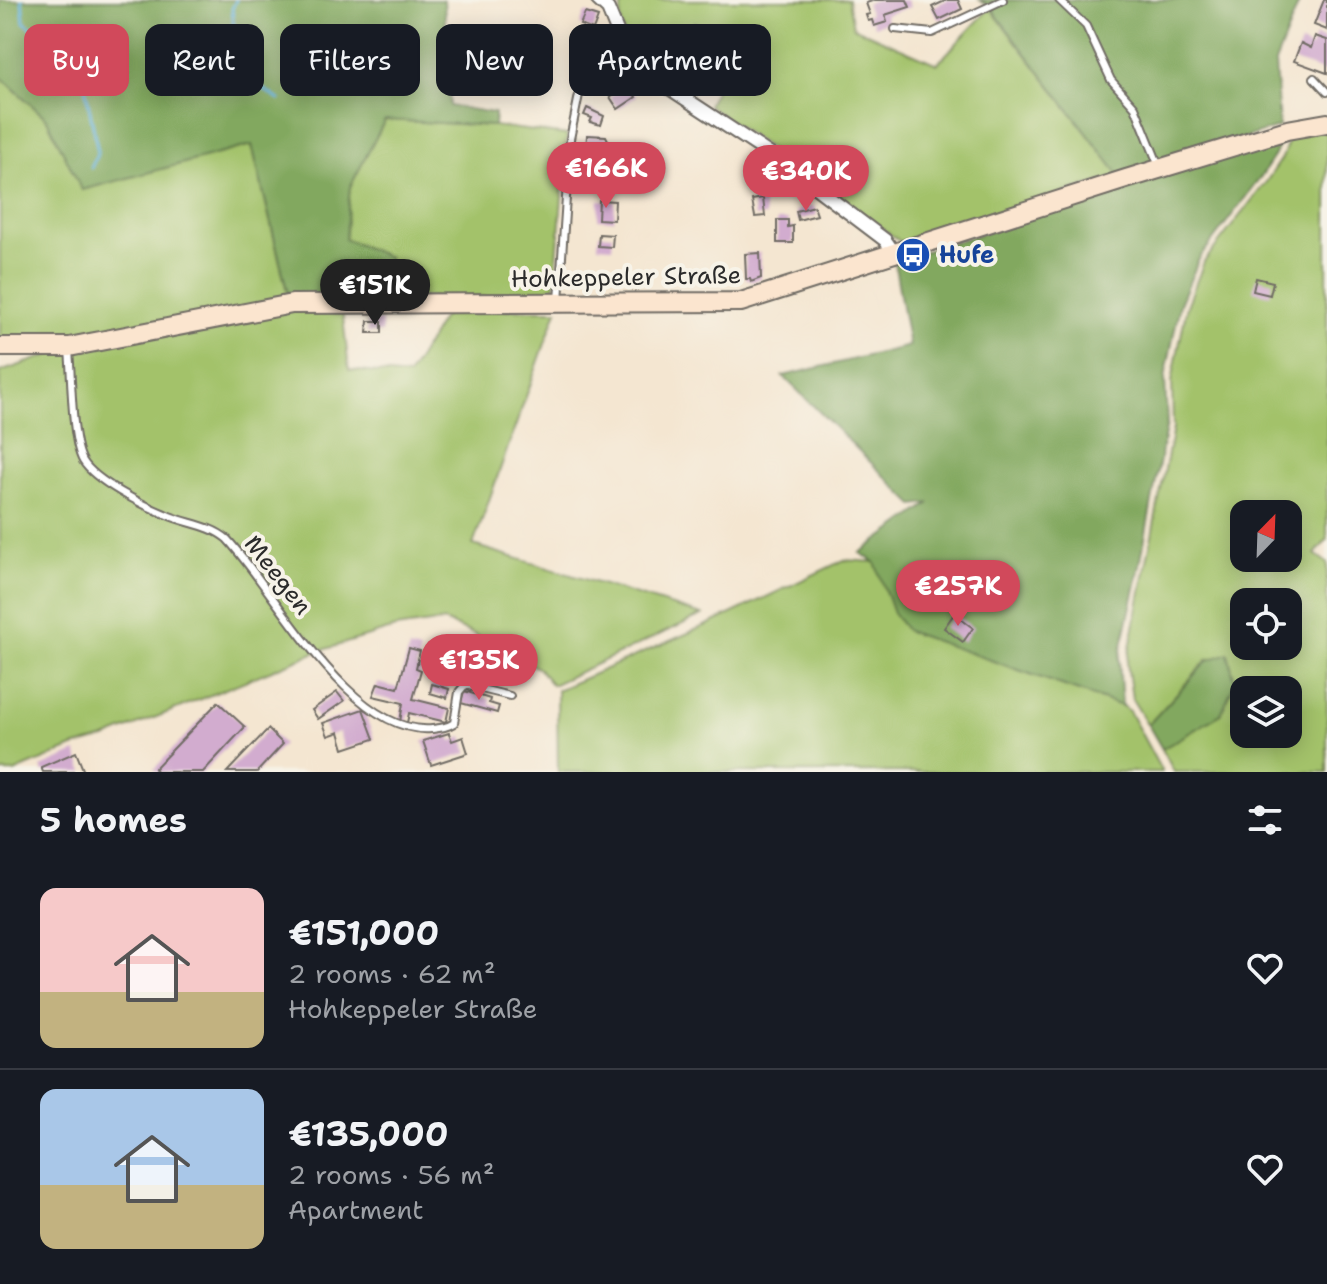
<!DOCTYPE html>
<html lang="en">
<head>
<meta charset="utf-8">
<style>
	:root { --surface:#171b24; --page:#242831; --text:#f1f3f6; --muted:#9ea1a6; --line:#363941; --accent:#d1495b }
	body { margin:0; font-family:"Shantell Sans",sans-serif; background:var(--page); color:var(--text); height:100vh; display:flex; flex-direction:column; font-size:30px; white-space:nowrap }
	* { box-sizing:border-box; margin:0 }
	p { font-size:26px; color:var(--muted) }
	.icon { flex:none; width:44px; height:44px; fill:none; stroke:currentColor; stroke-width:2; stroke-linecap:round; stroke-linejoin:round }
	.map { position:relative; height:772px; overflow:hidden }
	.details { display:flex; flex-direction:column; background:var(--surface); flex:1 }
	.details>* { flex:none }
	.top-card { position:absolute; left:24px; top:24px; width:800px; height:72px; display:flex; gap:16px }
	.needle { width:52px; rotate:23deg }
	.controls { position:absolute; left:1230px; top:500px; display:grid; gap:16px }
	.controls a { display:grid; place-items:center; width:72px; height:72px; border-radius:16px; background:var(--surface); box-shadow:0 4px 20px #0003; font-size:40px }
	.price { position:absolute; translate:-50% -68px; padding:0 18px; border-radius:28px; background:var(--accent); color:#fff; font-size:26px; line-height:52px; filter:drop-shadow(0 2px 4px #0008) }
	.price::after { content:''; position:absolute; left:50%; top:48px; width:24px; height:18px; margin-left:-12px; background:inherit; clip-path:polygon(0 0,100% 0,50% 100%) }
	.price.current { background:#222; color:#fff }
	ul { padding:0; list-style:none }
	li { display:flex; align-items:center; gap:24px; height:200px; padding:0 40px }
	li+li { border-top:2px solid var(--line) }
	li span { display:grid; place-items:center; flex:none; width:224px; height:160px; border-radius:16px; color:#555 }
	li>.icon { margin-inline-start:auto }
	span .icon { width:96px; height:96px; fill:#fffc; stroke-width:1 }
	li b { font-size:34px }
	h2 { display:flex; justify-content:space-between; align-items:center; height:96px; padding:0 40px; font-size:34px }
	.tag { padding:0 28px; border-radius:16px; background:var(--surface); box-shadow:0 4px 20px #0003; font-size:28px; line-height:72px }
	.tag.current { background:var(--accent); color:#fff }
	.map>svg:first-child { display:block }
</style>
</head>
<body>
<div class="map">
<svg width="1327" height="772" viewBox="0 0 1327 772">
	<rect width="100%" height="100%" fill="#f7f3e8"/>
	<filter id="ink" filterUnits="userSpaceOnUse"><feTurbulence type="fractalNoise" baseFrequency=".0125" numOctaves="2"/><feDisplacementMap in="SourceGraphic" scale="16" xChannelSelector="R" yChannelSelector="G"/><feConvolveMatrix kernelMatrix="1 2 1 2 8 2 1 2 1" color-interpolation-filters="sRGB"/></filter>
	<filter id="wash" filterUnits="userSpaceOnUse"><feTurbulence type="fractalNoise" baseFrequency=".006" numOctaves="4" result="noise"/><feDisplacementMap in="SourceGraphic" scale="32" xChannelSelector="R" yChannelSelector="G"/><feGaussianBlur stdDeviation="1.8" result="paint"/><feColorMatrix in="noise" values="0 0 0 0 0 0 0 0 0 0 0 0 0 0 0 0 0 1.4 0 .05"/><feComposite in="paint" operator="in"/></filter>
	<g filter="url(#wash)">
		<rect width="100%" height="100%" fill="#f4e6d1"/>
		<g fill="#a3c26a" stroke="#67764a" stroke-width="2" fill-rule="evenodd">
			<path d="M623 0H848L853 27 937 64 990 8 1120 176 901 242 708 105 737 46 695 22 660 77C638 53 612 36 623 0Z"/>
			<path d="M0 76 47 119 82 190 252 145 291 309 342 308 349 370 408 376 448 309 557 310 473 545 702 615 552 685 539 669 498 645 444 621 395 628 316 652 105 738 73 747 14 772H0V372L66 349 0 347Z"/>
			<path d="M385 120 494 126 567 135 554 297H389L345 239 350 187Z"/>
			<path d="M1327 129V540L1315 554 1327 563V772H1174L1162 749 1221 714 1207 660 1148 725 1132 699 1127 663 1173 428 1172 381 1187 306 1204 262 1266 182 1282 158 1291 134ZM1244 514H1288V558H1244ZM1244 602H1288V646H1244ZM1244 690H1288V734H1244Z"/>
			<path d="M844 560 875 562 893 613 907 631 1122 706 1129 711 1162 772H558L557 690 716 621Z"/>
		</g>
		<g fill="#82a85e" stroke="#566a44" stroke-width="2">
			<path d="M0 0H444L450 106 495 113 494 126 385 120 350 187 345 239 388 257 389 297 289 298 252 145 82 190 47 119 0 76Z"/>
			<path d="M980 0H1300L1275 63 1279 127 1120 176 991 8Z"/>
			<path d="M1282 138 1275 155 1260 178 1199 259 1180 304 1165 378 1167 423 1138 575 1119 659 1122 706 907 631 893 613 875 562 860 553 930 503 914 505 783 376 909 346 894 261Z"/>
			<path d="M1228 653 1235 682 1221 714 1162 749 1148 725 1208 660Z"/>
		</g>
		<g fill="none" stroke-linecap="round" stroke-linejoin="round">
			<g stroke="#62b2dc" stroke-width="3">
				<path d="M22 0 24 22 55 45 63 59 84 81 98 152 91 168"/>
				<path d="M236 0 232 9 238 71 279 100"/>
			</g>
		</g>
		<g id="blocks">
			<g fill="#d2accf">
				<path d="M875 0H907L910 7 885 15 887 22 874 26 872 20 868 21 866 15 870 14 866 3Z"/>
				<path d="M947 0H958L962 9 939 20 932 7Z"/>
				<path d="M1324 0H1327V30L1314 25Z"/>
				<path d="M585 13 598 17 593 30 580 25Z"/>
				<path d="M1315 36 1327 40V73L1294 61 1301 43 1311 48Z"/>
				<path d="M524 57 536 70 512 93 499 79Z"/>
				<path d="M697 59 716 67 706 83 701 80 696 89 683 82Z"/>
				<path d="M628 85 636 97 618 109 610 97Z"/>
				<path d="M587 108 604 116 601 125 590 122 592 118 584 115Z"/>
				<path d="M587 135 606 136 610 144 605 148H599V153L586 152Z"/>
				<path d="M763 198 765 216 755 217 752 200Z"/>
				<path d="M599 200 615 201 614 220 598 219Z"/>
				<path d="M814 206 817 215 798 220 796 211Z"/>
				<path d="M777 220H788V227L793 226V243H777Z"/>
				<path d="M599 234 613 235 612 247 598 246Z"/>
				<path d="M760 253 761 278 751 282 750 279H746L745 254Z"/>
				<path d="M1256 278 1273 282 1270 295 1253 291Z"/>
				<path d="M368 321H382V333H367Z"/>
				<path d="M954 614 973 628 963 642 944 628Z"/>
				<path d="M409 648 420 651 416 668 421 670 413 699 449 708 446 722 409 713 407 723 400 722 403 703 373 696 378 683 398 688Z"/>
				<path d="M432 684 449 689 447 698 430 693Z"/>
				<path d="M464 691 490 699 489 703 499 706 497 713 461 703Z"/>
				<path d="M337 692 344 701 318 719 312 710Z"/>
				<path d="M218 702 245 727 203 772H158L154 769Z"/>
				<path d="M363 709 374 739 344 749 339 732 328 736 323 723Z"/>
				<path d="M268 729 283 744 257 772H227Z"/>
				<path d="M449 733 452 741 463 737 468 753 431 765 423 741Z"/>
				<path d="M76 752 84 772H43L41 767Z"/>
			</g>
		</g>
	</g>
	<g filter="url(#ink)">
		<use href="#blocks" fill-opacity="0" stroke="#716c65" stroke-width="2"/>
		<g fill="none" stroke-linecap="round" stroke-linejoin="round">
			<g stroke="#716c65" stroke-width="10">
				<g id="lane">
					<path d="M1059 0 1086 26 1111 80 1135 107 1159 166"/>
					<path d="M895 29 932 33 1003 0"/>
					<path d="M1314 78 1327 92"/>
					<path d="M559 301 570 139 582 80 603 53 621 44"/>
					<path d="M69 351C72 377 71 440 83 461 95 481 143 505 165 514 186 524 209 524 227 539 277 593 350 735 431 729 440 728 446 728 454 723L459 692 465 685 510 696"/>
				</g>
			</g>
			<g stroke="#716c65" stroke-width="16">
				<path id="street" d="M598 0 608 9 622 43 660 82 786 165 885 240 895 254"/>
			</g>
			<g stroke="#716c65" stroke-width="22">
				<path id="secondary" d="M0 347H69L292 304 741 302 1126 179 1287 130 1327 123"/>
			</g>
			<use href="#lane" stroke="#fff" stroke-width="6"/>
			<use href="#street" stroke="#fff" stroke-width="12"/>
			<use href="#secondary" stroke="#fbe5cf" stroke-width="18"/>
		</g>
	</g>
	<defs>
		<g id="bus-disc" transform="scale(1.8)"><circle r="9.5" fill="#1a4fb4" stroke="#f7f3e8"/><path d="M-5-6H5V4H4V6H2V4H-2V6H-4V4H-5ZM-3.5-4V0h7V-4ZM-3.5 1.2v1.5H-2V1.2ZM2 1.2v1.5H3.5V1.2Z" fill="#fff"/></g>
	</defs>
	<g fill-rule="evenodd">
		<use href="#bus-disc" x="913" y="255"/>
	</g>
	<g text-anchor="middle" dominant-baseline="central" stroke-width="8" stroke-linejoin="round" paint-order="stroke">
		<g font-size="24" font-weight="bold" fill="#164399" stroke="#f7f3e8" text-anchor="start">
			<text x="939" y="255">Hufe</text>
		</g>
		<g font-size="24" fill="#2b2b2b" stroke="#f7f3e8">
			<text transform="translate(626 277) rotate(-1)">Hohkeppeler Straße</text>
			<text transform="translate(278 575) rotate(52)">Meegen</text>
		</g>
	</g>
</svg>
<div class="controls">
<a><svg class="needle" viewBox="-14 -14 28 28"><path d="M0-13l5 13h-10z" fill="#e53935"/><path d="M0 13l5-13h-10z" fill="#9ea1a6"/></svg></a>
<a><svg class="icon" aria-label="locate" viewBox="0 0 24 24"><circle cx="12" cy="12" r="6"/><path d="M12 2v4M12 18v4M2 12h4M18 12h4"/></svg></a>
<a><svg class="icon" aria-label="layers" viewBox="0 0 24 24"><path d="M12 4l9 5-9 5-9-5zM3 14l9 5 9-5"/></svg></a>
</div>
<b class="price" style="left:606px;top:210px">€166K</b>
<b class="price" style="left:806px;top:213px">€340K</b>
<b class="price current" style="left:375px;top:327px">€151K</b>
<b class="price" style="left:958px;top:628px">€257K</b>
<b class="price" style="left:479px;top:702px">€135K</b>
<div class="top-card">
<a class="tag current">Buy</a>
<a class="tag">Rent</a>
<a class="tag">Filters</a>
<a class="tag">New</a>
<a class="tag">Apartment</a>
</div>
</div>
<section class="details">
<h2>5 homes<svg class="icon" aria-label="filters" viewBox="0 0 24 24"><path d="M4 7h16M4 17h16"/><circle cx="9" cy="7" r="2"/><circle cx="15" cy="17" r="2"/></svg></h2>
<ul>
<li><span style="background:linear-gradient(#f6c9c9 65%,#c2b280 0)"><svg class="icon" aria-label="home" viewBox="0 0 24 24"><path d="M3 11l9-7 9 7M6 9v11h12V9"/></svg></span><div><b>€151,000</b><p>2 rooms · 62 m²</p><p>Hohkeppeler Straße</p></div><svg class="icon" aria-label="heart" viewBox="0 0 24 24"><path d="M12 20l-8-8c-3-5 5-10 8-4 3-6 11-1 8 4z"/></svg></li>
<li><span style="background:linear-gradient(#a9c7e8 60%,#c2b280 0)"><svg class="icon" aria-label="home" viewBox="0 0 24 24"><path d="M3 11l9-7 9 7M6 9v11h12V9"/></svg></span><div><b>€135,000</b><p>2 rooms · 56 m²</p><p>Apartment</p></div><svg class="icon" aria-label="heart" viewBox="0 0 24 24"><path d="M12 20l-8-8c-3-5 5-10 8-4 3-6 11-1 8 4z"/></svg></li>
</ul>
</section>
</body>
</html>
